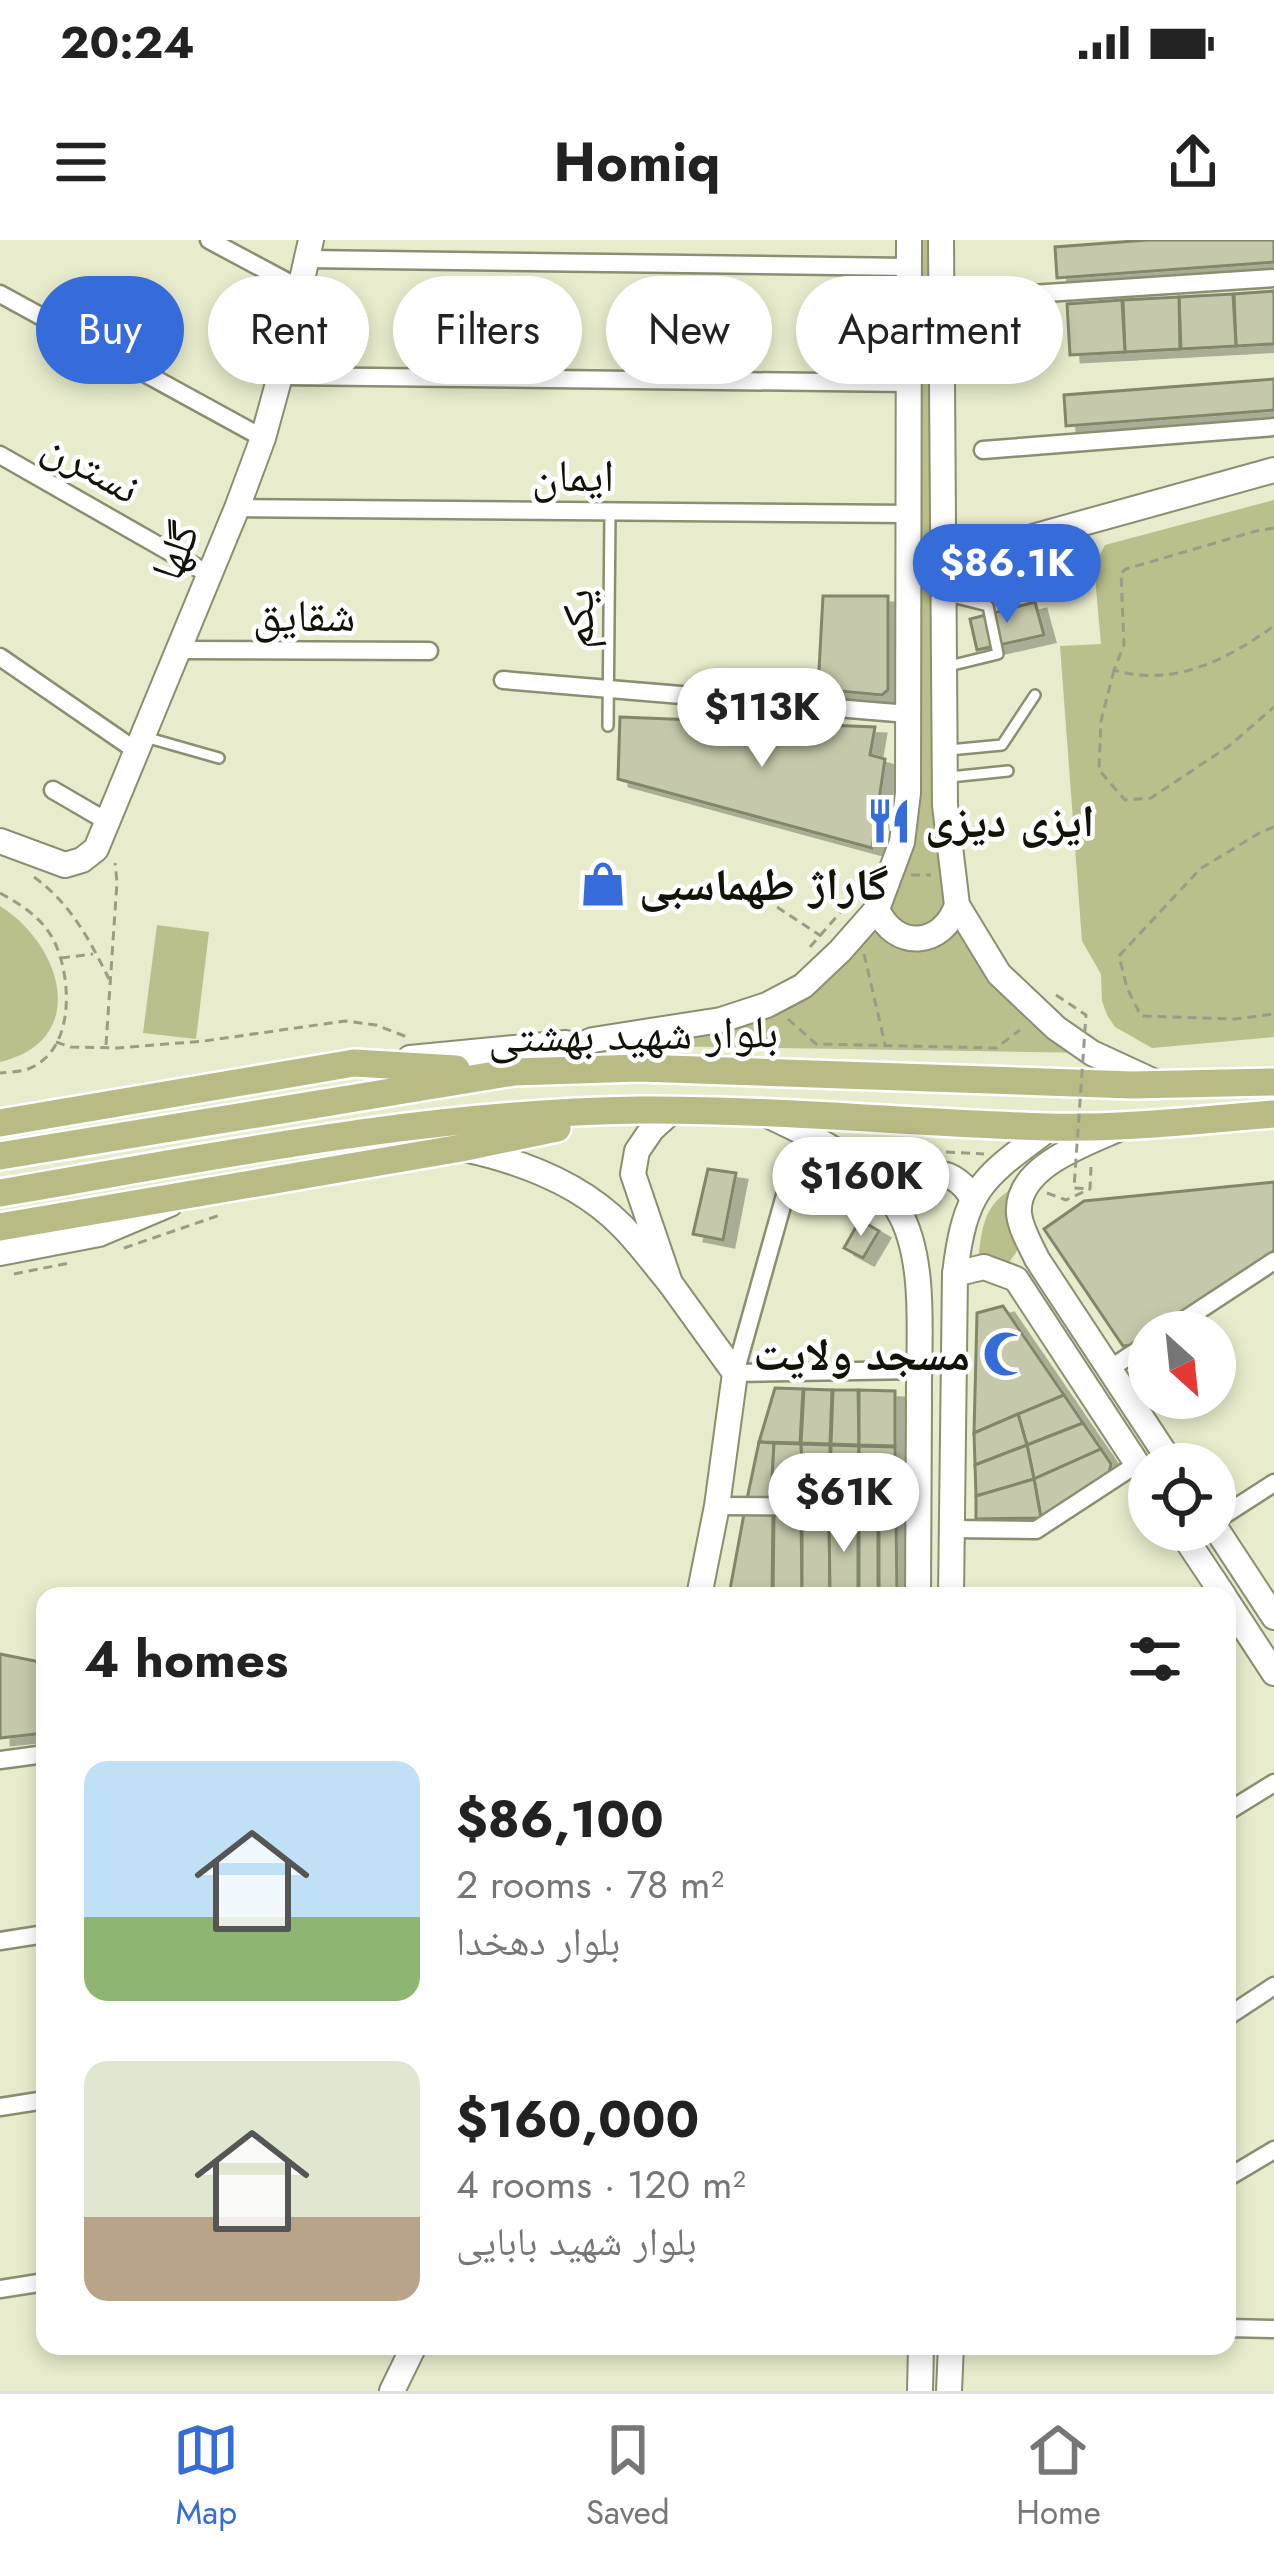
<!DOCTYPE html>
<html lang="en">
<head>
<meta charset="utf-8">
<style>
	:root { --surface:#fff; --page:#f6f6f6; --text:#222; --muted:#767676; --line:#e0e0e0; --accent:#366bda }
	body { margin:0; font-family:Jost,"Noto Naskh Arabic",sans-serif; background:var(--page); color:var(--text); height:100vh; display:flex; flex-direction:column; font-size:45px; white-space:nowrap }
	* { box-sizing:border-box; margin:0 }
	p { font-size:39px; color:var(--muted) }
	.icon { flex:none; width:66px; height:66px; fill:none; stroke:currentColor; stroke-width:2; stroke-linecap:round; stroke-linejoin:round }
	.map { position:relative; flex:1; overflow:hidden }
	.sheet { position:absolute; left:36px; top:1347px; width:1200px; height:768px; display:flex; flex-direction:column; background:var(--surface); border-radius:24px; box-shadow:0 6px 18px #0003 }
	.sheet>* { flex:none }
	.banner { position:absolute; left:36px; top:36px; width:1203px; height:108px; display:flex; gap:24px }
	.needle { width:78px; rotate:153deg }
	.fabs { position:absolute; left:1128px; top:1071px; display:grid; gap:24px }
	.fabs a { display:grid; place-items:center; width:108px; height:108px; border-radius:50%; background:var(--surface); box-shadow:0 6px 18px #0003; font-size:60px }
	.price { position:absolute; translate:-50% -102px; padding:0 27px; border-radius:42px; background:#fff; color:#222; font-size:39px; line-height:78px; filter:drop-shadow(0 3px 6px #0008) }
	.price::after { content:''; position:absolute; left:50%; top:72px; width:36px; height:27px; margin-left:-18px; background:inherit; clip-path:polygon(0 0,100% 0,50% 100%) }
	.price.active { background:var(--accent); color:#fff }
	ul { padding:0; list-style:none }
	li { display:flex; align-items:center; gap:36px; height:300px; padding:0 48px }
	li span { display:grid; place-items:center; flex:none; width:336px; height:240px; border-radius:24px; color:#555 }
	li>.icon { margin-inline-start:auto }
	span .icon { width:144px; height:144px; fill:#fffc; stroke-width:1 }
	li b { font-size:51px }
	h2 { display:flex; justify-content:space-between; align-items:center; height:144px; padding:0 48px; font-size:51px }
	.tag { padding:0 42px; border-radius:54px; background:var(--surface); box-shadow:0 6px 18px #0003; font-size:42px; line-height:108px }
	.tag.active { background:var(--accent); color:#fff }
	.status { display:flex; justify-content:space-between; align-items:center; height:84px; padding:0 60px; background:var(--surface); direction:ltr }
	.status svg { height:33px; fill:currentColor }
	header { display:flex; justify-content:space-between; align-items:center; height:156px; padding:0 48px; background:var(--surface); font-size:54px; font-weight:700 }
	.tabs { display:flex; justify-content:space-around; align-items:center; height:168px; border-top:3px solid var(--line); background:var(--surface); font-size:33px; color:var(--muted) }
	.tabs a { display:grid; justify-items:center; gap:6px }
	.tabs .active { color:var(--accent) }
	.map>svg:first-child { display:block }
</style>
</head>
<body>
<div class="status"><b>20:24</b><svg viewBox="0 0 49 12"><path d="M0 12V9h3v3zM5 12V6h3v6zM10 12V3h3v9zM15 12V0h3v12zM26 1h20v11H26zM47 4h2v5h-2z"/></svg></div>
<header><svg class="icon" aria-label="menu" viewBox="0 0 24 24"><path d="M4 6h16M4 12h16M4 18h16"/></svg>Homiq<svg class="icon" aria-label="share" viewBox="0 0 24 24"><path d="M12 15V3M7 8l5-5 5 5M5 13v7h14v-7"/></svg></header>
<div class="map">
<svg width="1274" height="2151" viewBox="0 0 1274 2151">
	<defs>
		<filter id="shadow"><feDropShadow dx="11" dy="7" stdDeviation="0" flood-color="#0004"/></filter>
	</defs>
	<rect width="100%" height="100%" fill="#e8eccc"/>
	<g fill="#babf8c">
		<path d="M909 0H942L957 665 999 734 1092 813 648 806 593 800 721 780 840 711 902 602Z"/>
		<path d="M1274 260V797L1152 808 1115 787 1107 775 1102 761 1101 734 1082 701 1060 406 1101 404 1094 326 1105 305Z"/>
		<path d="M0 666C62 705 91 800 0 822Z"/>
		<path d="M157 685 209 692 196 799 143 793Z"/>
		<path d="M1012 949 1007 981 1017 1011 1008 1024 978 1020C982 990 983 965 1012 949Z"/>
	</g>
	<g fill="#c5c8aa" stroke="#83876a" stroke-width="3" filter="url(#shadow)">
		<path d="M1148 0H1274V22L1057 38 1055 7Z"/>
		<path d="M1274 51V104L1236 106 1234 54Z"/>
		<path d="M1233 54 1236 106 1181 109 1179 57Z"/>
		<path d="M1179 57 1180 109 1125 112 1123 60Z"/>
		<path d="M1122 60 1125 112 1070 115 1067 64Z"/>
		<path d="M1274 139V170L1066 186 1064 155Z"/>
		<path d="M823 356H888V450L882 455 818 449Z"/>
		<path d="M1035 362 1044 395 977 410 970 379Z"/>
		<path d="M620 477 875 487 870 515 885 519 872 608 618 539Z"/>
		<path d="M708 929 736 933 723 1000 693 994Z"/>
		<path d="M1274 942V1011L1155 1092H1149V1096L1136 1105 1123 1106 1044 989 1084 961Z"/>
		<path d="M860 980 879 991 863 1018 844 1008Z"/>
		<path d="M1003 1066 1064 1155 974 1193 977 1073Z"/>
		<path d="M775 1148 803 1149 800 1203 759 1202Z"/>
		<path d="M804 1149 832 1150 830 1204 801 1203Z"/>
		<path d="M833 1150H858L859 1205 831 1204Z"/>
		<path d="M859 1150 895 1151V1206L859 1205Z"/>
		<path d="M1064 1155 1083 1183 1027 1205 1018 1174Z"/>
		<path d="M1018 1174 1027 1205 975 1225 974 1193Z"/>
		<path d="M1083 1183 1101 1209 1034 1239 1027 1205Z"/>
		<path d="M759 1202 774 1203 771 1259H747Z"/>
		<path d="M774 1203 801 1204 804 1259H771Z"/>
		<path d="M801 1204 830 1205V1259H804Z"/>
		<path d="M831 1205 859 1206V1259H830Z"/>
		<path d="M1027 1205 1034 1239 976 1256 975 1225Z"/>
		<path d="M859 1206 895 1207 896 1259H859Z"/>
		<path d="M1101 1209 1111 1224 1109 1233 1041 1278 1034 1239Z"/>
		<path d="M1034 1239 1041 1278 976 1279V1256Z"/>
		<path d="M744 1274H773L772 1356 729 1355Z"/>
		<path d="M774 1274 801 1275 802 1355H773Z"/>
		<path d="M802 1274 829 1275 830 1355H802Z"/>
		<path d="M829 1275H858V1355H830Z"/>
		<rect x="859" y="1275" width="19" height="80"/>
		<path d="M879 1275H896L897 1355H879Z"/>
		<path d="M0 1414 45 1423V1493L0 1498Z"/>
	</g>
	<g fill="none" stroke-linecap="round" stroke-linejoin="round">
		<g stroke="#8b8e71" stroke-width="14">
			<g id="lane">
				<path d="M944 355 988 366 998 414 949 426"/>
				<path d="M608 486 610 272"/>
				<path d="M145 497 219 518"/>
				<path d="M949 510 1002 505 1035 455"/>
				<path d="M950 537 1008 531"/>
			</g>
		</g>
		<g stroke="#8b8e71" stroke-width="21">
			<g id="street">
				<path d="M209 0 299 48"/>
				<path d="M307 19 909 27"/>
				<path d="M0 54 263 198"/>
				<path d="M985 57 1274 38"/>
				<path d="M280 136 909 143"/>
				<path d="M983 210 1274 187"/>
				<path d="M0 215 210 335"/>
				<path d="M237 268 908 274"/>
				<path d="M180 410 429 411"/>
				<path d="M0 417 138 512"/>
				<path d="M503 440 908 474"/>
				<path d="M53 550 108 582"/>
				<path d="M789 941 735 1133 919 1130"/>
				<path d="M1166 1092 1274 1021"/>
				<path d="M1108 1130 1149 1103"/>
				<path d="M717 1266 918 1267"/>
				<path d="M1215 1281 1274 1243"/>
				<path d="M951 1289 1036 1290 1137 1224"/>
				<path d="M0 1520 45 1514"/>
				<path d="M1227 1572 1274 1543"/>
				<path d="M0 1701 45 1694"/>
				<path d="M1227 1777 1274 1746"/>
				<path d="M0 1867 45 1860"/>
				<path d="M1227 1938 1274 1910"/>
				<path d="M0 2049 45 2042"/>
				<path d="M1227 2088 1274 2089"/>
			</g>
		</g>
		<g stroke="#8b8e71" stroke-width="28">
			<g id="secondary">
				<path d="M941 0 945 565 957 665 999 734 1056 788 1092 813 1159 844"/>
				<path d="M944 339 961 322 1036 296 1274 230"/>
				<path d="M0 601 65 625 82 620 96 609 237 268 263 198 280 136 311 0"/>
				<path d="M877 669C895 711 943 707 957 665"/>
				<path d="M410 818 566 803"/>
				<path d="M521 829 593 800 721 780 767 765 803 746 840 711 877 669 902 602 908 553 909 0"/>
				<path d="M765 874C814 897 869 922 898 970 928 1019 918 1106 919 1162 919 1226 918 1291 918 1356"/>
				<path d="M1125 886C1089 903 1015 925 1019 974 1021 990 1030 1004 1037 1019L1172 1224"/>
				<path d="M464 909C520 921 580 943 622 986 639 1003 654 1024 670 1043L633 934 637 911 652 889 672 871"/>
				<path d="M899 971C906 928 952 920 972 958"/>
				<path d="M0 1013 99 994 170 964"/>
				<path d="M955 1034 984 1027 1016 1039 1149 1242"/>
				<path d="M670 1043 735 1133 717 1266 699 1356"/>
				<path d="M1215 1287 1274 1377"/>
				<path d="M1180 1290 1224 1356"/>
				<path d="M951 1356 955 1034C965 946 984 937 1051 887"/>
				<path d="M1227 1361 1274 1433"/>
				<path d="M392 2151 414 2106"/>
				<path d="M920 2151 921 2106"/>
				<path d="M949 2151 951 2106"/>
			</g>
		</g>
		<g stroke="#fff" stroke-width="32">
			<g id="primary">
				<path d="M0 883 354 823 456 829"/>
				<path d="M0 916 514 832 639 828 1132 845 1274 842"/>
				<path d="M0 953C212 917 424 873 639 870 775 869 911 883 1047 887 1123 889 1199 880 1274 874"/>
				<path d="M0 987 461 908 557 888"/>
			</g>
		</g>
		<g stroke="#9a9d84" stroke-width="3" stroke-dasharray="9 6" stroke-linecap="butt">
			<path d="M1274 288 1256 291 1126 329 1121 333 1124 405 1114 430C1173 448 1226 420 1274 386"/>
			<path d="M1114 430 1101 481 1099 530 1125 560 1151 558 1229 506 1274 467"/>
			<path d="M1274 587 1261 592 1200 629 1119 716 1127 748 1141 776 1235 779 1274 774"/>
			<path d="M911 635H931"/>
			<path d="M34 637C71 664 89 699 109 739"/>
			<path d="M0 653C22 665 44 679 55 703 72 740 75 811 28 829 20 832 9 832 0 833"/>
			<path d="M777 667 821 696"/>
			<path d="M810 707 859 651"/>
			<path d="M864 714 885 804"/>
			<path d="M61 718 93 714"/>
			<path d="M788 779 816 804 996 808 1020 790"/>
			<path d="M56 802 71 807 118 808 204 801 345 781 376 785 407 797"/>
			<path d="M106 805 117 642 115 623"/>
			<path d="M946 912 984 914"/>
			<path d="M887 919 918 911H930"/>
			<path d="M1047 953 1066 960 1090 949 1091 927"/>
			<path d="M124 1008 223 974"/>
			<path d="M14 1034 69 1023"/>
		</g>
		<use href="#lane" stroke="#fff" stroke-width="9"/>
		<use href="#street" stroke="#fff" stroke-width="16"/>
		<use href="#secondary" stroke="#fff" stroke-width="24"/>
		<use href="#primary" stroke="#b8bb83" stroke-width="27"/>
		<path stroke="#9a9d84" stroke-width="3" stroke-dasharray="9 6" stroke-linecap="butt" d="M1056 755 1086 775 1074 948 1090 949"/>
	</g>
	<defs>
		<g id="restaurant-bare" transform="scale(3.6)"><path d="M-5-6h1v4h1v-4h1v4h1v-4h1v5L-1.5 .5V6h-2V.5L-5-1ZM5-6V6H3V1.5H1.5Q1.5-4 5-6Z" fill="#366bda" stroke="#fff" stroke-width="2.5" paint-order="stroke"/></g>
		<g id="shop-bare" transform="scale(3.6)"><path d="M-5-2.5h2.3a2.7 3.5 0 0 1 5.4 0H5L5.5 6h-11ZM-1.5-2.5h3a1.5 2.3 0 0 0-3 0Z" fill="#366bda" stroke="#fff" stroke-width="2.5" paint-order="stroke"/></g>
		<g id="mosque-bare" transform="scale(3.6)"><path d="M3.5-4.9A6 6 0 1 0 3.5 4.9A5 5 0 1 1 3.5-4.9Z" fill="#366bda" stroke="#fff" stroke-width="2.5" paint-order="stroke"/></g>
	</defs>
	<g fill-rule="evenodd">
		<use href="#restaurant-bare" x="889" y="581"/>
		<use href="#shop-bare" x="603" y="644"/>
		<use href="#mosque-bare" x="1006" y="1114"/>
	</g>
	<g text-anchor="middle" dominant-baseline="central" stroke-width="9" stroke-linejoin="round" paint-order="stroke">
		<g font-size="45" fill="#121308" stroke="#fff">
			<text transform="translate(92 226) rotate(30)">نسترن</text>
			<text x="573" y="235">ایمان</text>
			<text transform="translate(175 311) rotate(-68)">گلها</text>
			<text x="304" y="375">شقایق</text>
			<text transform="translate(577 379) rotate(-90)">یکم</text>
			<text transform="translate(633 794) rotate(-1)">بلوار شهید بهشتی</text>
		</g>
		<g font-size="45" font-weight="bold" fill="#121308" stroke="#fff" text-anchor="start">
			<text x="925" y="581">ایزی دیزی</text>
			<text x="639" y="644">گاراژ طهماسبی</text>
			<text x="970" y="1114" text-anchor="end">مسجد ولایت</text>
		</g>
	</g>
</svg>
<div class="fabs">
<a><svg class="needle" viewBox="-14 -14 28 28"><path d="M0-13l5 13h-10z" fill="#e53935"/><path d="M0 13l5-13h-10z" fill="#767676"/></svg></a>
<a><svg class="icon" aria-label="locate" viewBox="0 0 24 24"><circle cx="12" cy="12" r="6"/><path d="M12 2v4M12 18v4M2 12h4M18 12h4"/></svg></a>
</div>
<b class="price active" style="left:1007px;top:386px">$86.1K</b>
<b class="price" style="left:762px;top:530px">$113K</b>
<b class="price" style="left:861px;top:999px">$160K</b>
<b class="price" style="left:844px;top:1315px">$61K</b>
<div class="banner">
<a class="tag active">Buy</a>
<a class="tag">Rent</a>
<a class="tag">Filters</a>
<a class="tag">New</a>
<a class="tag">Apartment</a>
</div>
<section class="sheet">
<h2>4 homes<svg class="icon" aria-label="filters" viewBox="0 0 24 24"><path d="M4 7h16M4 17h16"/><circle cx="9" cy="7" r="2"/><circle cx="15" cy="17" r="2"/></svg></h2>
<ul>
<li><span style="background:linear-gradient(#bfe0f5 65%,#8fb573 0)"><svg class="icon" aria-label="home" viewBox="0 0 24 24"><path d="M3 11l9-7 9 7M6 9v11h12V9"/></svg></span><div><b>$86,100</b><p>2 rooms · 78 m²</p><p>بلوار دهخدا</p></div></li>
<li><span style="background:linear-gradient(#dfe7d0 65%,#b9a48a 0)"><svg class="icon" aria-label="home" viewBox="0 0 24 24"><path d="M3 11l9-7 9 7M6 9v11h12V9"/></svg></span><div><b>$160,000</b><p>4 rooms · 120 m²</p><p>بلوار شهید بابایی</p></div></li>
</ul>
</section>
</div>
<nav class="tabs">
<a class="active"><svg class="icon" aria-label="map" viewBox="0 0 24 24"><path d="M3 6l6-2 6 2 6-2v14l-6 2-6-2-6 2zM9 4v14M15 6v14"/></svg>Map</a>
<a><svg class="icon" aria-label="saved" viewBox="0 0 24 24"><path d="M7 4h10v16l-5-4-5 4z"/></svg>Saved</a>
<a><svg class="icon" aria-label="home" viewBox="0 0 24 24"><path d="M3 11l9-7 9 7M6 9v11h12V9"/></svg>Home</a>
</nav>
</body>
</html>
